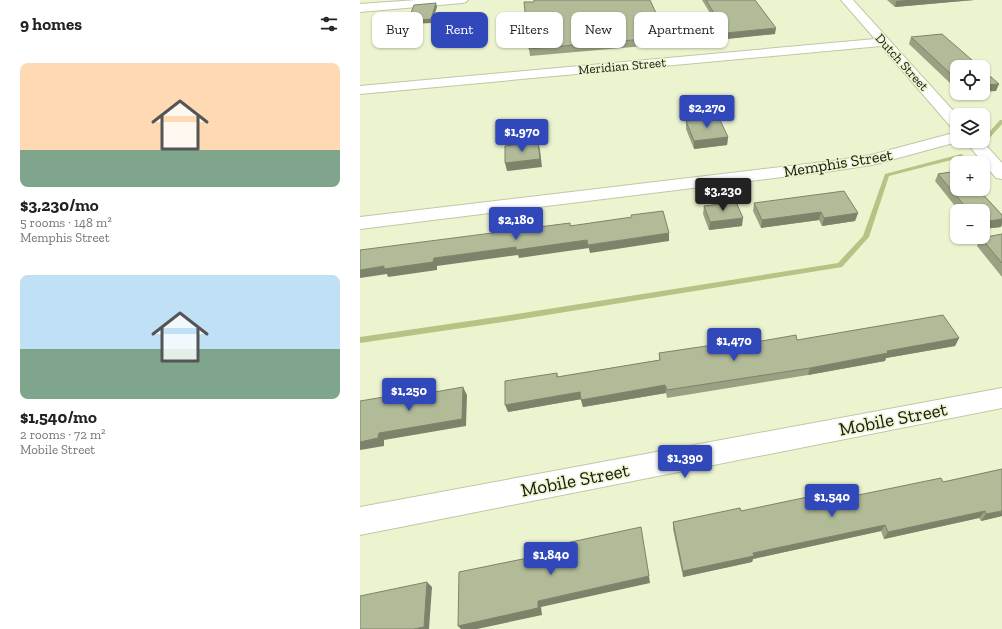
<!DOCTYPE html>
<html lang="en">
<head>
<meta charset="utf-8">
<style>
	:root { --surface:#fff; --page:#f6f6f6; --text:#222; --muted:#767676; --accent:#3148ba }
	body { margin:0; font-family:"Zilla Slab",serif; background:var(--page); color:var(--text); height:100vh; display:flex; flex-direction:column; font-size:15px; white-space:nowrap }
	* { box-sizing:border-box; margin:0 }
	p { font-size:13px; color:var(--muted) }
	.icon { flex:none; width:22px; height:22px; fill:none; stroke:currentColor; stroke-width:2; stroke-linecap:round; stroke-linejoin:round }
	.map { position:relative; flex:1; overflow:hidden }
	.details { display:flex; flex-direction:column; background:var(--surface); width:360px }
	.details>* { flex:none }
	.guide { position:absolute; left:12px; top:12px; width:380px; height:36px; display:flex; gap:8px }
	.buttons { position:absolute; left:590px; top:60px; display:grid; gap:8px }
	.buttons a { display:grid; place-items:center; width:40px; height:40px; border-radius:8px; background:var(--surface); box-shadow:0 1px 3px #0004; font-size:20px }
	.price { position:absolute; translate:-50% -34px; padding:0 9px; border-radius:4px; background:var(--accent); color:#fff; font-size:13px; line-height:26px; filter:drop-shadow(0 1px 2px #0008) }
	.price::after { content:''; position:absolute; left:50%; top:24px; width:12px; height:9px; margin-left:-6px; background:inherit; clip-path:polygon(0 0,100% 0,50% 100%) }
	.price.selected { background:#222; color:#fff }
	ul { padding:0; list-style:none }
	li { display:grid; align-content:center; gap:8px; height:212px; padding:0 20px }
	li span { display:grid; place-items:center; height:124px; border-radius:8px; color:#555 }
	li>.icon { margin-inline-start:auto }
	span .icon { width:72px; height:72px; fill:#fffc; stroke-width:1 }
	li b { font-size:17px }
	h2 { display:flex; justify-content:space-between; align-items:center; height:48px; padding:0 20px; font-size:17px }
	.chip { padding:0 14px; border-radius:8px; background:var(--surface); box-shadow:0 1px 3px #0004; font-size:14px; line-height:36px }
	.chip.selected { background:var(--accent); color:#fff }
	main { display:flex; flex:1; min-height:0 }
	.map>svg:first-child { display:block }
</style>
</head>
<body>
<main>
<section class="details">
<h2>9 homes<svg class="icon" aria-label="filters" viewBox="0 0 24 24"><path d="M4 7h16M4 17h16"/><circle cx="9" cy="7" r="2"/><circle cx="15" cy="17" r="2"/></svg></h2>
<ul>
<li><span style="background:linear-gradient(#ffd9b3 70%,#7fa58c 0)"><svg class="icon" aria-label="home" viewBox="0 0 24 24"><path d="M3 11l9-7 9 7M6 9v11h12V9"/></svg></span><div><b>$3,230/mo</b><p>5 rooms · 148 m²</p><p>Memphis Street</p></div></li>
<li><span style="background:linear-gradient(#bfe0f5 60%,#7fa58c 0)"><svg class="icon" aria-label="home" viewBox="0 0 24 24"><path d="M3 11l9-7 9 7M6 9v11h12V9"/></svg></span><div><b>$1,540/mo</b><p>2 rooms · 72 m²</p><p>Mobile Street</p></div></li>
</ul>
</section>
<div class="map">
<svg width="642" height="629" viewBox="0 0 642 629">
	<rect width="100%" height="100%" fill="#ebf4cf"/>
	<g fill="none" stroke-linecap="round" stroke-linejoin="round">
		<g fill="#b5c384" fill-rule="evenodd">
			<path d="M640 120H642V124L626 142H622L621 141H623V139Z"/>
			<path d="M601 154 603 155V157L529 176 509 237 482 267 150 321 0 343V337L150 315 478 263 503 236 525 174Z"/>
		</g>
		<g stroke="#bfc8a4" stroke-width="2">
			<g id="minor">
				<path d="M57 0H108L106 2 102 3 0 12V4Z"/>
				<path d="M481 0H493L597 115V129L591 127 521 46 0 94V86L515 39Z"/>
				<path d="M597 132V141H601L512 165 472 171 0 229V217L472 161 511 155Z"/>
				<path d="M605 141H622L642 163V179L636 178Z"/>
				<path d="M642 388V408L0 535V507Z"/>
			</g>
		</g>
		<use href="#minor" fill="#fff" fill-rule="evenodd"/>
	</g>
	<g fill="#99a182">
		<path d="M342 0H395L415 34 366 39Z"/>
		<path d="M527 0H614L535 7Z"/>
		<path d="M307 37V44L170 56 169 49Z"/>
		<path d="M551 37 597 67V87L593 83 591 84 549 44Z"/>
		<path d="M326 121 368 137 367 145 334 149 326 129Z"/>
		<path d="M597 171V189H618L642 215V224L641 227 623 229V211H599L575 181 578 174Z"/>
		<path d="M394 203 498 213 495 221 462 226 459 220 401 228 393 211Z"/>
		<path d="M344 206 382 226 349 230 343 214Z"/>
		<path d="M642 234V277L617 246 621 238Z"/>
		<path d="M599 338 595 346 526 358 525 361 448 375 307 398 306 393 223 407 221 399 148 412 197 373 198 377 299 360V353L362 348 437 340Z"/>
		<path d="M642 469V516L621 521 619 518 524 539 521 531 393 559 392 562 323 577 313 529V522L381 511 484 498 583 482Z"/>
	</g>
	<g fill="#7d836a">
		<path d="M546 0H614L535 7 536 1Z"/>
		<path d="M76 3 77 7 72 23 50 24 48 21Z"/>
		<path d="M416 28 415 34 366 39V33Z"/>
		<path d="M639 84 636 91 623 92V85Z"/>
		<path d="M606 93H618L605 94Z"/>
		<path d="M368 137 367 145 334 149V141Z"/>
		<path d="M178 142 180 150 182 167 147 171 145 163Z"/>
		<path d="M461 212 459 220 401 228 402 220Z"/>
		<path d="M498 213 495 221 462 226 464 218Z"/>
		<path d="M383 218 382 226 349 230 350 222Z"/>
		<path d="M642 219V224L641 227 623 229V222Z"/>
		<path d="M309 233V241L230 253 228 245Z"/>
		<path d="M227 240 229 248 159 258 158 255 77 266V270L28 277 27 274 0 278V270L74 258 156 247Z"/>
		<path d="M599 338 595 346 526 358 525 361 448 375 450 368 527 351Z"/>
		<path d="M305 385 306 393 223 407 221 400Z"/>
		<path d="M103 387 107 395 106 426 24 440V446L0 450V442L19 433Z"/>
		<path d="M220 392 222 399 148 412 145 405Z"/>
		<path d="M625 511 619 518 524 539 528 532Z"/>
		<path d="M642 511V516L621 521 626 514Z"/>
		<path d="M525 525 521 531 393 559 392 562 323 577V571L393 553Z"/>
		<path d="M289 576 290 583 181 607 182 615 117 629H101L98 626 178 601Z"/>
		<path d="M67 582 72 587 69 629H54Z"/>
	</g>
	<g fill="#b2bb97" stroke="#7d836a">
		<path d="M174 0H290L307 37 169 49 164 2H174Z"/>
		<path d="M346 0H395L416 28 366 33Z"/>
		<path d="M76 3 71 19 48 21 54 5Z"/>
		<path d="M582 34 620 67H597V77L596 76H593L551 37Z"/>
		<path d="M623 70 639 84 623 85Z"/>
		<path d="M359 118 368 137 334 141 326 121Z"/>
		<path d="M178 142 180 159 145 163V146Z"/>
		<path d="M597 171V189H618L642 215V219L623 222V211H609L578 174Z"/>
		<path d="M484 191 498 213 464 218 461 212 402 220 394 203Z"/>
		<path d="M376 202 383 218 350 222 344 206Z"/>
		<path d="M303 211 309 233 228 245 227 240 156 250V247L74 258 73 262 24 269V266L0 270V250L210 223V226L272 217 271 215Z"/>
		<path d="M642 234V263L621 238Z"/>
		<path d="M583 315 599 338 527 351 528 353 450 368 307 390 305 385 221 400 220 392 145 405V381L197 373V377L300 360 299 353 360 344 362 348 436 335 437 340Z"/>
		<path d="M103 387 102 419 19 433 18 438 0 442V401L24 397V401Z"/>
		<path d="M642 469V511L626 514 625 511 528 532 525 525 393 553 394 556 323 571 313 522 380 508 381 511 481 490 484 498 581 478 583 482Z"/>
		<path d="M281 527 289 576 178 601V608L98 626 99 572 197 552V545Z"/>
		<path d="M67 582 64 627 54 629H0V596Z"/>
	</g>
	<g text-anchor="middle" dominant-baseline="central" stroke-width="3" stroke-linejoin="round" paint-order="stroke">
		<g font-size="13" fill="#16190c" stroke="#ebf4cf">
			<text transform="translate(542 62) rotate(48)">Dutch Street</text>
			<text transform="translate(262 66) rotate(-5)">Meridian Street</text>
		</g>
		<g font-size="16" fill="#16190c" stroke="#ebf4cf">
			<text transform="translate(478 163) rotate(-9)">Memphis Street</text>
		</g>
		<g font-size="19" fill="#16190c" stroke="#ebf4cf">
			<text transform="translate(533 419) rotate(-11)">Mobile Street</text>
			<text transform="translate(215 480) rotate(-11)">Mobile Street</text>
		</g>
	</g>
</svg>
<div class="buttons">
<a><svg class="icon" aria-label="locate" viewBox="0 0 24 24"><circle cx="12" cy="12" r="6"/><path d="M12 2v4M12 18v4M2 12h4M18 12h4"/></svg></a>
<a><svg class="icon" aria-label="layers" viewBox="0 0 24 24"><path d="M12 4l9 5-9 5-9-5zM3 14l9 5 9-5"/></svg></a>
<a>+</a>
<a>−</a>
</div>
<b class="price" style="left:347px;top:129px">$2,270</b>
<b class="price" style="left:162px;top:153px">$1,970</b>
<b class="price selected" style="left:363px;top:212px">$3,230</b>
<b class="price" style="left:156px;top:241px">$2,180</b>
<b class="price" style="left:374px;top:362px">$1,470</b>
<b class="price" style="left:49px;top:412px">$1,250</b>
<b class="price" style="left:325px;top:479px">$1,390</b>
<b class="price" style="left:472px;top:518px">$1,540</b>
<b class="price" style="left:191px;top:576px">$1,840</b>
<div class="guide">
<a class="chip">Buy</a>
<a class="chip selected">Rent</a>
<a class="chip">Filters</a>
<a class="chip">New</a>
<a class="chip">Apartment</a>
</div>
</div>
</main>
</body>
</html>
